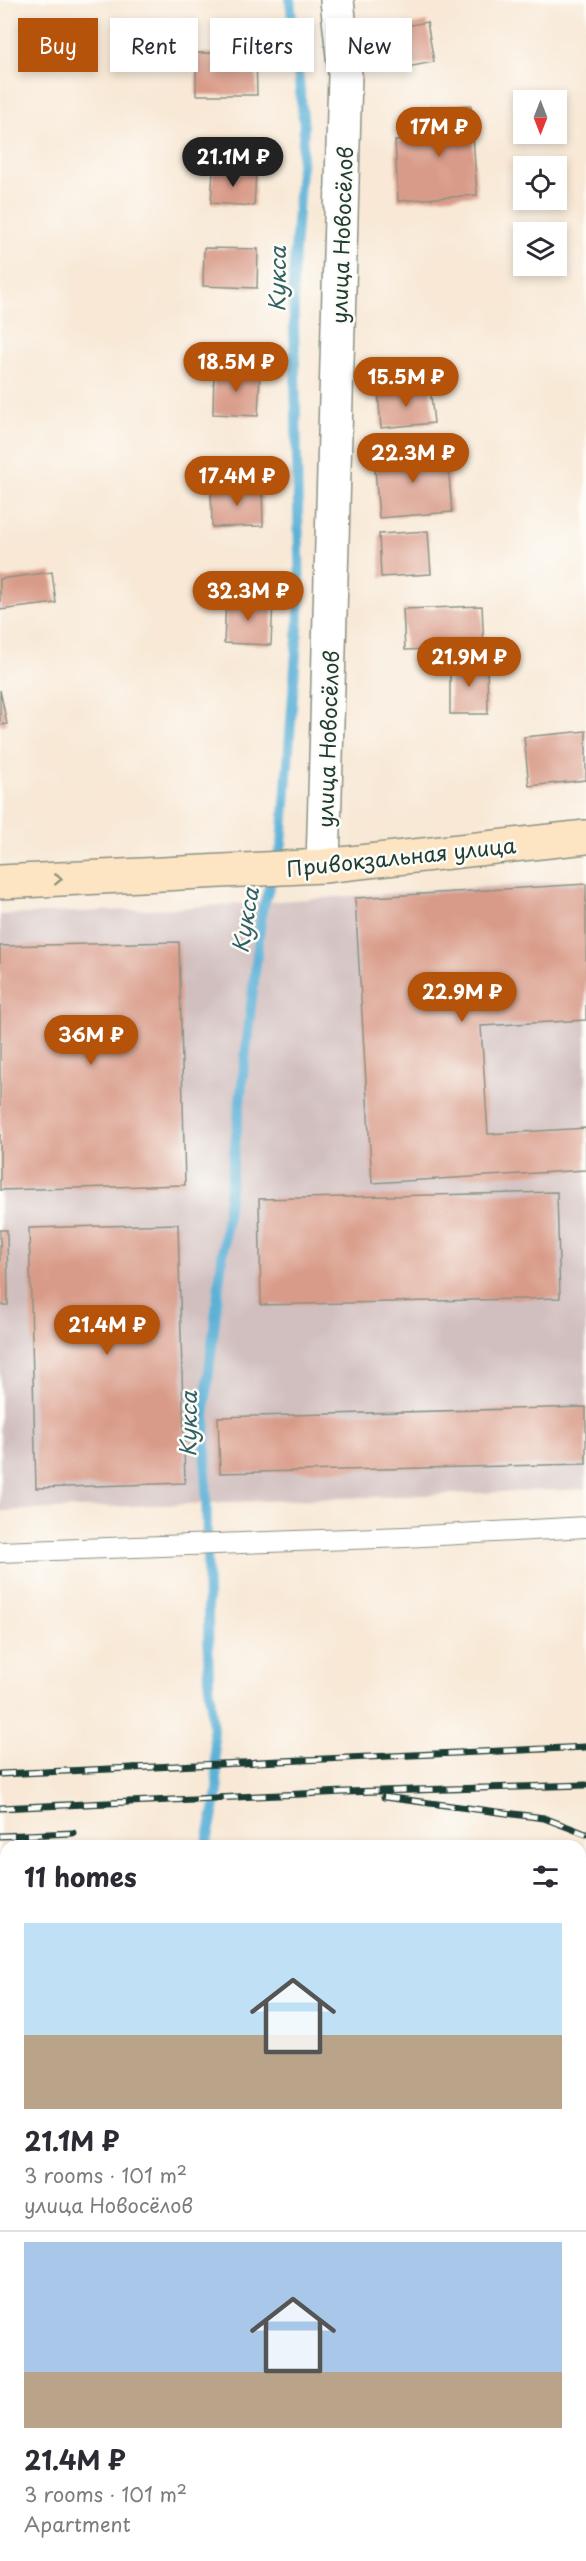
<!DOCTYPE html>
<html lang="en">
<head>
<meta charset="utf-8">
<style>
	:root { --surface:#fff; --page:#f7f7f7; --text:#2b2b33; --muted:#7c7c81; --line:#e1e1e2; --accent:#b45309 }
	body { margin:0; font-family:"Playpen Sans",sans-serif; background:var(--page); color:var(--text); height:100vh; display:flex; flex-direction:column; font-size:22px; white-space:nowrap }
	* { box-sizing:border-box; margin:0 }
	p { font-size:20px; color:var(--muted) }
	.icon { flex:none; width:33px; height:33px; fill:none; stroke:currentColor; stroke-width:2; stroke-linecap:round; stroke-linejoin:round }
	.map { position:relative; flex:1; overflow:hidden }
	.side { position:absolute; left:0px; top:1840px; width:586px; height:722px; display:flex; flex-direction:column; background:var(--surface); border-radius:18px 18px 0 0; box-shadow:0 3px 9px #0003 }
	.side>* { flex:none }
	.banner { position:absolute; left:18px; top:18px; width:550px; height:54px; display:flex; gap:12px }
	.needle { width:39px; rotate:180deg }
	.buttons { position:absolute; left:513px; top:90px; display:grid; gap:12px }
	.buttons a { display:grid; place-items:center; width:54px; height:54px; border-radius:0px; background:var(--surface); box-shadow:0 3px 9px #0003; font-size:30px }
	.price { position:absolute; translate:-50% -51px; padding:0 14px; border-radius:21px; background:var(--accent); color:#fff; font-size:20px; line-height:39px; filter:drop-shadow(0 2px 3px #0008) }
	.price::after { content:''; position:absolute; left:50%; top:36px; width:18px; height:14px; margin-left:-9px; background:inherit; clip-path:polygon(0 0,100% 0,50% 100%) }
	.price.on { background:#222; color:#fff }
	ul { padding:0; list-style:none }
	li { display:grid; align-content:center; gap:12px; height:318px; padding:0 24px }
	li+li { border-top:2px solid var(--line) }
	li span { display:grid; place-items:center; height:186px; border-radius:0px; color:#555 }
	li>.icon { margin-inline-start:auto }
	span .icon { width:108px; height:108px; fill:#fffc; stroke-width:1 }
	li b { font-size:26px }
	h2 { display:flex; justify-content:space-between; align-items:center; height:72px; padding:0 24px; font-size:26px }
	.pill { padding:0 21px; border-radius:0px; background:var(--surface); box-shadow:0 3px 9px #0003; font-size:21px; line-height:54px }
	.pill.on { background:var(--accent); color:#fff }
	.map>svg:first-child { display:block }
</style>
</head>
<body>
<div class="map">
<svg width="586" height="2561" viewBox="0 0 586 2561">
	<rect width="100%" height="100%" fill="#fdfcf7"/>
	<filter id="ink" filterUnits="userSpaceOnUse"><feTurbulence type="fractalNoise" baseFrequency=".0167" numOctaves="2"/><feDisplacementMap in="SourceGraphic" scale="12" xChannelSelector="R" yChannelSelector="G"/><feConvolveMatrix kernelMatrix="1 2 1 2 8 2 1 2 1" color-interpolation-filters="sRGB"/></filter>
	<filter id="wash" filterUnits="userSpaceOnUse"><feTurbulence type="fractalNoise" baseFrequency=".008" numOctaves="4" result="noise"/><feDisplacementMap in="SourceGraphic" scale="24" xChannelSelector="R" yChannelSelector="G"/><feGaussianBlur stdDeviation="1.35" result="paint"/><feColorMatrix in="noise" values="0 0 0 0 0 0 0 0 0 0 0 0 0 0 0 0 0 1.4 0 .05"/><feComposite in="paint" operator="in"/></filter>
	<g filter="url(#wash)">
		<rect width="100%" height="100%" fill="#f8e8d5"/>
		<g fill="#d1bfbf">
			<path d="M586 880V1489L0 1511V915L178 908Z"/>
			<path d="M6 2146V2556H514L513 2561H0V2147Z"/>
		</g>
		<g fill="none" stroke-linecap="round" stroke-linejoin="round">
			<g stroke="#5bb1d7" stroke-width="10">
				<path d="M206 1846 218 1792 209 1683 205 1406 262 911 282 844 300 599 293 279 304 126 290 0"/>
				<path d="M0 2084 6 2079"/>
			</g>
		</g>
		<g id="blocks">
			<g fill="#d99b89">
				<path d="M427 22 434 62 386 71 378 31Z"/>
				<path d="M196 53H256L257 95H196Z"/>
				<path d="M471 105 477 195 398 201 395 141 433 139 431 107Z"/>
				<path d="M213 170 256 173 254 206 211 203Z"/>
				<path d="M204 248 258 249 257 288 203 286Z"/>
				<path d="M214 370 260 372 258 416 213 414Z"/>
				<path d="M430 387 434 423 381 428 378 392Z"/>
				<path d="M447 451 452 512 379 518 374 457Z"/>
				<path d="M211 487H262L263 526 212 527Z"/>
				<path d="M428 531 431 574 381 577 379 534Z"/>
				<path d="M52 572 56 603 0 610V579Z"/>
				<path d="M226 598 273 600 271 645 224 643Z"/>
				<path d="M482 606 484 647 405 650 403 609Z"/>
				<path d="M487 662 488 714H450V663Z"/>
				<path d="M0 690 7 724 0 725Z"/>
				<path d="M586 731V780L529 786 524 737Z"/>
				<path d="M586 884V1020L481 1026 488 1134 586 1128V1170L372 1183 355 898Z"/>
				<path d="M179 942 185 1185 0 1190V946Z"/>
				<path d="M557 1192 560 1298 261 1305 259 1199Z"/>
				<path d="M178 1224 185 1483 36 1488 29 1228Z"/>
				<path d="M0 1230H7L8 1305H0Z"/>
				<path d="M586 1407V1464L220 1473 218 1417Z"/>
			</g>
		</g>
	</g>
	<g filter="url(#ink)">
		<use href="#blocks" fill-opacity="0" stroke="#8c9284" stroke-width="1.5"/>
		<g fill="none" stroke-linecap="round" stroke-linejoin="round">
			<g stroke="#8c9284" stroke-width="22">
				<path id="lane" d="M0 1552 405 1537 586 1527"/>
			</g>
			<g stroke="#8c9284" stroke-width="36">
				<path id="street" d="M323 866 345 74 337 0"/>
			</g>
			<g stroke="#8c9284" stroke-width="36">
				<path id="secondary" d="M0 882 323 866 586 837"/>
			</g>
			<g stroke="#8c9284" stroke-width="4" stroke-dasharray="4.5 4.5" stroke-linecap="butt">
				<path d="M0 1948 6 1951"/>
				<path d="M580 2279 586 2281"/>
			</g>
			<use href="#lane" stroke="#fff" stroke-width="20"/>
			<use href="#street" stroke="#fff" stroke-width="33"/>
			<use href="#secondary" stroke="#fde5c4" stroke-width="33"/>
			<g stroke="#1f3d34" stroke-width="7">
				<g id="rail">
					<path d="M0 1774 586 1747"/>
					<path d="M384 1797 544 1818 586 1834"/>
					<path d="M0 1808 345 1792 586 1785"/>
					<path d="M0 1836 73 1833"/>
					<path d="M0 2074 6 2077"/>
				</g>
			</g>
			<use href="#rail" stroke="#fdfcf7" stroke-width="4.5" stroke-dasharray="14" stroke-linecap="butt"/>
		</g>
		<defs><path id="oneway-chevron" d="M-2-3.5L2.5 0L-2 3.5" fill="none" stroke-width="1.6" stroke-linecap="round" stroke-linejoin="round" transform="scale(1.5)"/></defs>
		<use stroke="#8e917c" href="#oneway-chevron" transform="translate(58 879) rotate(-3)"/>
	</g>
	<g text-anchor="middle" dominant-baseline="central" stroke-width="5" stroke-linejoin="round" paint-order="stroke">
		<g font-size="21" fill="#1f3d34" stroke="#fdfcf7">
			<text transform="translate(341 235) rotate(-88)">улица Новосёлов</text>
			<text transform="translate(327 739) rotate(-88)">улица Новосёлов</text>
			<text transform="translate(401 856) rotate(-6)">Привокзальная улица</text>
		</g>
		<g font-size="22" font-style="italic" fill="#316065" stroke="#fdfcf7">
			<text transform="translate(276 279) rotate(-89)">Кукса</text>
			<text transform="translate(244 920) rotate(-80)">Кукса</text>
			<text transform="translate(187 1424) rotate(-89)">Кукса</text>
		</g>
	</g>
</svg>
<div class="buttons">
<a><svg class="needle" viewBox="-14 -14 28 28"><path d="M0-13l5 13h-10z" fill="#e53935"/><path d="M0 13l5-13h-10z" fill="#7c7c81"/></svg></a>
<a><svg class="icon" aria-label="locate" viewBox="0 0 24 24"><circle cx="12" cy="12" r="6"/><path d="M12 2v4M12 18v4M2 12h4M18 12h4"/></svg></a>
<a><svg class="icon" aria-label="layers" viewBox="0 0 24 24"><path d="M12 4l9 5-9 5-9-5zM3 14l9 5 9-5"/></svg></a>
</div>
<b class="price" style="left:439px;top:158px">17M ₽</b>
<b class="price on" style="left:233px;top:188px">21.1M ₽</b>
<b class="price" style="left:236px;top:393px">18.5M ₽</b>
<b class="price" style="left:406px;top:408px">15.5M ₽</b>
<b class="price" style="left:413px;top:484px">22.3M ₽</b>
<b class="price" style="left:237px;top:507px">17.4M ₽</b>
<b class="price" style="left:248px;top:622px">32.3M ₽</b>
<b class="price" style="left:469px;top:688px">21.9M ₽</b>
<b class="price" style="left:462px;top:1023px">22.9M ₽</b>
<b class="price" style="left:91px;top:1066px">36M ₽</b>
<b class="price" style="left:107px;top:1356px">21.4M ₽</b>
<div class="banner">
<a class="pill on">Buy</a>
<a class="pill">Rent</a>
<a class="pill">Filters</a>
<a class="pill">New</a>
</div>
<section class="side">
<h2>11 homes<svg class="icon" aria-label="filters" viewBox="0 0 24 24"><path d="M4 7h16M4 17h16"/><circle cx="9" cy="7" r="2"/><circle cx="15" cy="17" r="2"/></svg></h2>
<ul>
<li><span style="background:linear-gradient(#bfe0f5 60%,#b9a48a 0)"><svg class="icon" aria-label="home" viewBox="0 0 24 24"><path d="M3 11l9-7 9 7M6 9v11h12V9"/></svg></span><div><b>21.1M ₽</b><p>3 rooms · 101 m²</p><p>улица Новосёлов</p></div></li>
<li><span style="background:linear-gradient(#a9c7e8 70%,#b9a48a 0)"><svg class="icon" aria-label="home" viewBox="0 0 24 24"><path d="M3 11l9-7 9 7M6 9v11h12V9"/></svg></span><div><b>21.4M ₽</b><p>3 rooms · 101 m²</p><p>Apartment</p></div></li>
</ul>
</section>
</div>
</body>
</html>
